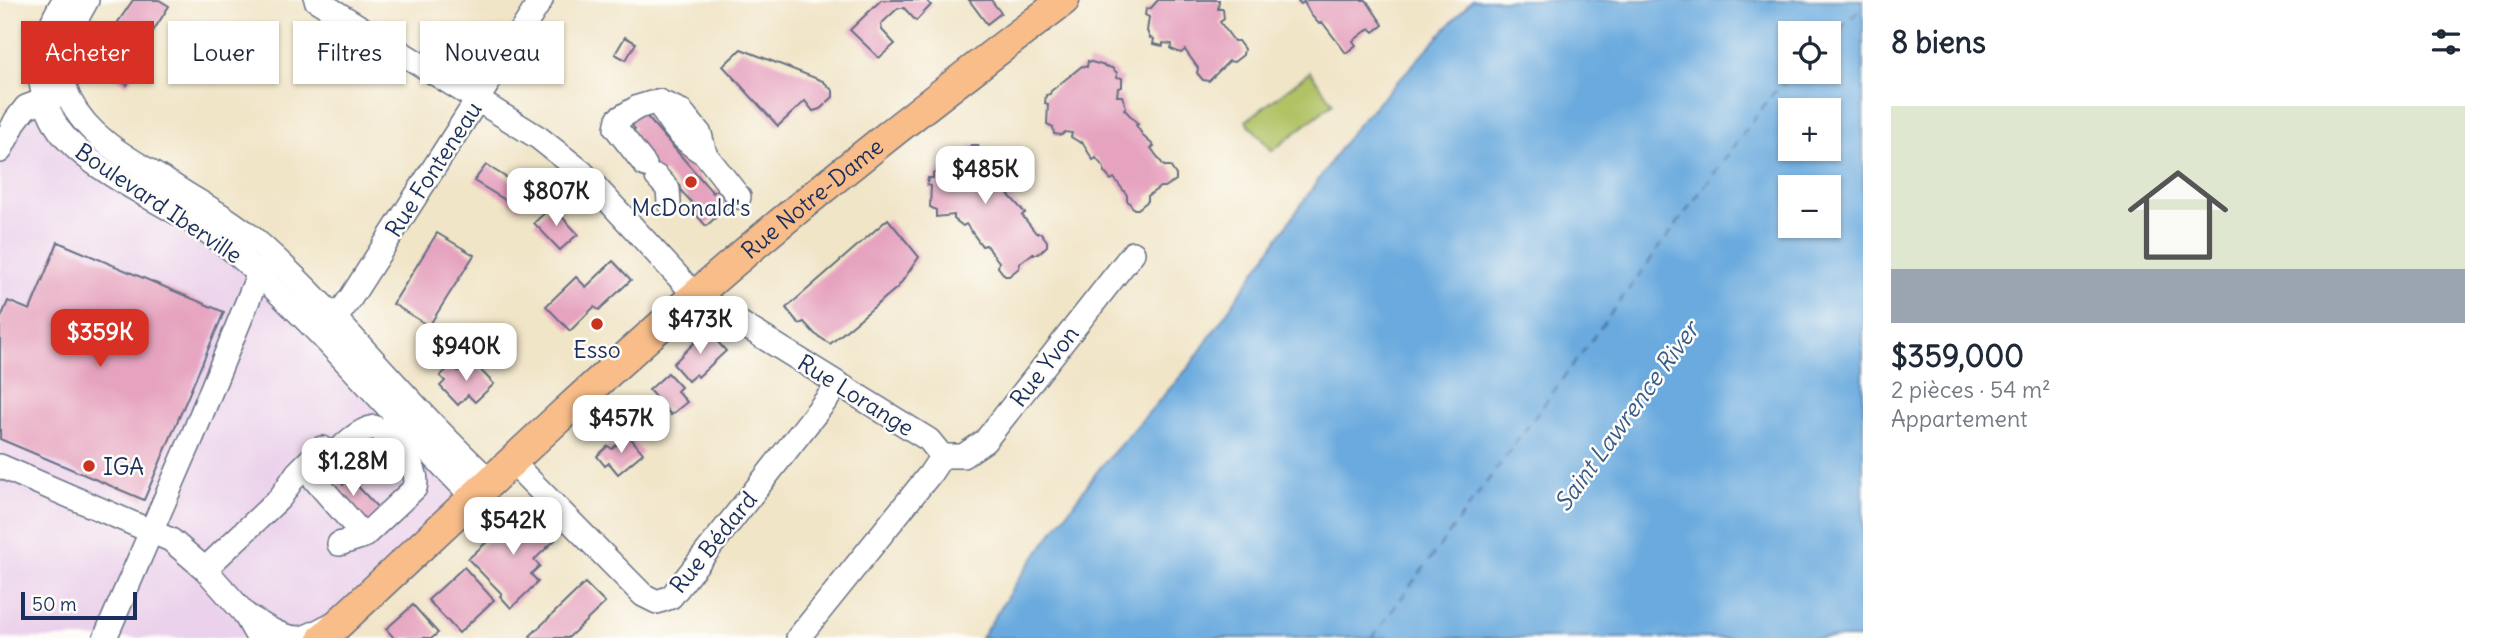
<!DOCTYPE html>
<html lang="fr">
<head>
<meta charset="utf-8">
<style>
	:root { --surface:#fff; --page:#f2f2f3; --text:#1f2937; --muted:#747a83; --accent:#d93025 }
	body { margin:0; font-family:Delius,sans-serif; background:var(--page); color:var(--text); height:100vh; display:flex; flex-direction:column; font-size:26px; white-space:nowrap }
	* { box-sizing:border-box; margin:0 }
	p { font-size:23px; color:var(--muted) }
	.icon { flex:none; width:38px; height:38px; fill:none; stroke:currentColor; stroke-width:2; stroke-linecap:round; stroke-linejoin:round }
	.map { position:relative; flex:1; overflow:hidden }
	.side { display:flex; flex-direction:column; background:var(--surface); width:630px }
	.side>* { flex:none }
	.hud { position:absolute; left:21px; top:21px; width:665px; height:63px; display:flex; gap:14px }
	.buttons { position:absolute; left:1778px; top:21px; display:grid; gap:14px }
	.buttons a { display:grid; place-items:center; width:63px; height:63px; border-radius:0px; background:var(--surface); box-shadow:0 2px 5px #0004; font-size:35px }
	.scale { position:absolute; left:21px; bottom:18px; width:116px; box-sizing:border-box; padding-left:7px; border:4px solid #1b2f5e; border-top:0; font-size:19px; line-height:24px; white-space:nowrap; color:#1b2f5e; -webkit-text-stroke:5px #fdfcf7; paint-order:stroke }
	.price { position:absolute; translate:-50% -60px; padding:0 16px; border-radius:14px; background:#fff; color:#222; font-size:23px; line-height:46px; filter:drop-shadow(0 2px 4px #0008) }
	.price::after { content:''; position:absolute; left:50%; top:42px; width:21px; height:16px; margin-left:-10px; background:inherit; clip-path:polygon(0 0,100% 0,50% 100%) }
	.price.current { background:var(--accent); color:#fff }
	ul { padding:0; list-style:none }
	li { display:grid; align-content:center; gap:14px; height:371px; padding:0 28px }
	li span { display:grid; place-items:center; height:217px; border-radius:0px; color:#555 }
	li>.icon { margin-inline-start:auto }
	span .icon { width:126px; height:126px; fill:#fffc; stroke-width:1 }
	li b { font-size:30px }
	h2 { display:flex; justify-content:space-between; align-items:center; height:84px; padding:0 28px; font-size:30px }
	.tag { padding:0 24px; border-radius:0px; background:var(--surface); box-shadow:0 2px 5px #0004; font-size:24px; line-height:63px }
	.tag.current { background:var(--accent); color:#fff }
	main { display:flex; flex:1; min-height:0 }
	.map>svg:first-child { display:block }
</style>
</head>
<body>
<main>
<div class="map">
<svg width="1863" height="638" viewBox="0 0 1863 638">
	<rect width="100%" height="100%" fill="#fdfcf7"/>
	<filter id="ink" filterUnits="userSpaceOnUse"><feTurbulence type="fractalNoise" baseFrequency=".0143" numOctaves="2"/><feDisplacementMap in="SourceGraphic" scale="14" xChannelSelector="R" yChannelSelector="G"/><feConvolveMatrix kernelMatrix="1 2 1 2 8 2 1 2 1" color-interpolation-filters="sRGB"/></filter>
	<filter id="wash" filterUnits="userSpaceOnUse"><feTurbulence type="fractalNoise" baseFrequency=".00686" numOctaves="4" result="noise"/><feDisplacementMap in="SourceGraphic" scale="28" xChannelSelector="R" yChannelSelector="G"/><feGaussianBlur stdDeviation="1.57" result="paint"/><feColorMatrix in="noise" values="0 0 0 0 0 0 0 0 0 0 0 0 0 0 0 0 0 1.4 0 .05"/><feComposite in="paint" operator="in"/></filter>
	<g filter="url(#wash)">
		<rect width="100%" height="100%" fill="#f1e5c8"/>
		<path fill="#ebd1eb" d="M40 85 56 126 203 228 464 488 323 638H0V137Z"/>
		<path fill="#b1c265" stroke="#667862" stroke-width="2" d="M1310 72 1333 103 1272 151 1246 121Z"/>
		<path fill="#6baade" stroke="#436c9e" stroke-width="2" fill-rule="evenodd" d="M1472 0H1863V638H981L1020 577 1099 469 1189 367 1352 131ZM1790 33H1829V72H1790ZM1790 110H1829V149H1790ZM1790 187H1829V226H1790Z"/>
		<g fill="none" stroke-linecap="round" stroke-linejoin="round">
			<g stroke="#375a8b" stroke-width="2" stroke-dasharray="9 7" stroke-linecap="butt">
				<path d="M1829 40 1863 6"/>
				<path d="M1372 638 1771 96 1796 72"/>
			</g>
		</g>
		<g id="blocks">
			<g fill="#e6a3bf">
				<path d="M133 0H159L169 6 133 63 138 67 127 85 110 74 114 68 98 60 106 46 103 44Z"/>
				<path d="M881 0H926L931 5 916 21 904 8H898L881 24 882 30 895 44 879 58 850 30Z"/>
				<path d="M969 0H991L1001 13 987 24Z"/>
				<path d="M1158 0H1219L1218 9H1223L1224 19 1220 22 1234 41H1238L1244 49 1243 55 1234 62 1229 61 1209 81 1203 80 1197 73 1198 68 1185 50 1181 53 1171 49 1172 44 1163 43V46L1153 44 1154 39 1150 38 1147 31 1149 17 1145 15 1146 9 1151 8Z"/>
				<path d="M1297 0H1366L1383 25 1374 32 1370 28 1362 34 1353 41 1356 45 1346 53 1322 22 1319 24 1311 15 1304 2 1301 4Z"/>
				<path d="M625 37 636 43 626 60 615 54Z"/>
				<path d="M741 49 823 81 833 91V97L820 109 813 111 805 101 778 126 723 66Z"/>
				<path d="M1088 61 1112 68 1117 73V77L1122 78V87L1118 88 1117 96H1122L1126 107 1124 109 1138 124 1136 125 1144 137 1154 146 1151 148 1164 166H1170L1176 175V180L1165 187H1160L1148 196V201L1138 209H1134L1127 200V195L1114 178 1111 180 1104 172V168L1096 158 1093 160 1082 142 1081 143 1071 137 1072 133 1065 132 1062 135 1054 134 1053 127 1047 124 1048 104 1045 103 1046 95 1050 94 1051 91 1082 66 1087 67Z"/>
				<path d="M642 111 713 193 717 189 730 205 706 226 692 210 696 207 664 172 654 179 630 133 635 129 629 121Z"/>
				<path d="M971 145H978L979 149 994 151 1000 156V160L1007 161 1006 169 1001 170 1000 178 1006 180 1009 191 1007 193 1025 213 1022 215 1036 233H1041L1047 241V246L1038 254H1032L1020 263 1019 268 1009 276H1005L998 267 999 262 986 245 982 246 966 224 963 226 954 219V215L936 217V210L930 207 931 186 927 185 928 178H933V174L965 149H969Z"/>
				<path d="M486 165 530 192 520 209 474 181Z"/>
				<path d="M552 206 578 234 560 250 534 223Z"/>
				<path d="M888 219 919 257 898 287 830 344 815 334 804 322 799 324 786 308Z"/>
				<path d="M437 233 474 255 429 326 393 304Z"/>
				<path d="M58 242 224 312 144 500 0 439V320L8 301 30 310Z"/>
				<path d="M613 261 631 280 599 310 594 307 570 331 546 306 576 277 586 287Z"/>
				<path d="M707 330 726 351 698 377 696 374 688 381 673 364Z"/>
				<path d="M470 359 494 384 475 402 468 395 458 405 440 386 445 381 440 376 452 365 458 371Z"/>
				<path d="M668 373 681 387 677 391 687 402 671 415 649 390Z"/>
				<path d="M628 435 643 453 618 474 609 463 605 466 597 456 608 446 612 449Z"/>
				<path d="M334 465 343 475 338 479 343 485 350 478 380 510 363 526 327 486 336 478 329 470Z"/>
				<path d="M523 509 555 540 534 560 540 566 531 574 538 582 511 608 500 596 502 594 468 559Z"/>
				<path d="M464 567 494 600 459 633 428 600Z"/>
				<path d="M585 583 605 603 568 638H532L530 636Z"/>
				<path d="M413 605 438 633 432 638H394L386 629Z"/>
			</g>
		</g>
	</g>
	<g filter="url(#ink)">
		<use href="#blocks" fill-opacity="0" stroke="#666f83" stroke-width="2"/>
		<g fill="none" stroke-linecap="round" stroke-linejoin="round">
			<g stroke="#666f83" stroke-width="26">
				<g id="minor">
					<path d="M64 0C39 41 30 80 56 125 79 165 162 202 202 228 238 251 267 282 298 312 358 372 413 437 473 497"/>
					<path d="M87 0C70 29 53 66 70 100 90 141 137 163 174 186 203 205 236 222 262 246 343 319 410 407 490 481"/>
					<path d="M316 0 539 138 582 172 695 295 929 440 942 456 930 474 798 638"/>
					<path d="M658 101C670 125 682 141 705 154"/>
					<path d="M0 151 16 120 26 107 58 95"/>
					<path d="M645 165 616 128 618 119 638 107 658 101 681 111 700 134 705 154 739 197"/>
					<path d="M657 177 668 189 669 203"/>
					<path d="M326 331 350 299 541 0"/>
					<path d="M942 456H963L985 441 1133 253"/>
					<path d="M512 462 643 595 657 602 671 597 838 385"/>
					<path d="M0 466 171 540 205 569 244 613 258 638"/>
					<path d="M339 544 364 536 415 488C421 465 395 446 380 430L374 427C352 431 332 459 316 474L315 480 364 536"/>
					<path d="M205 569 280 498 297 473 322 448"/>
					<path d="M246 615C261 624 280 638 299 638 311 637 325 627 336 622"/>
					<path d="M105 638 193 435 259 273 270 265"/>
				</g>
			</g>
			<g stroke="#666f83" stroke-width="33">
				<g id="major">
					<path id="s1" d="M323 638C447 523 569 405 697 294 815 191 939 95 1064 0"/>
				</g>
			</g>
			<use href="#minor" stroke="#fff" stroke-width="23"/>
			<use href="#major" stroke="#f8bd89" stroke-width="30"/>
		</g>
	</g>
	<g fill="#c8321e" stroke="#fdfcf7" stroke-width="2.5">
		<circle cx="691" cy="182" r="7"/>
		<circle cx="597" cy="324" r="7"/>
		<circle cx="89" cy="466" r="7"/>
	</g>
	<g text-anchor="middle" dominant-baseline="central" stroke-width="5" stroke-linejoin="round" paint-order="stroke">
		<g font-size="23" fill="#1b2f5e" stroke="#fdfcf7">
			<text transform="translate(433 169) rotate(-57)">Rue Fonteneau</text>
			<text stroke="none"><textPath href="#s1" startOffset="658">Rue Notre-Dame</textPath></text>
			<text transform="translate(159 203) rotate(34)">Boulevard Iberville</text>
			<text transform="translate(1044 366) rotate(-52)">Rue Yvon</text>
			<text transform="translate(856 395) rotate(32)">Rue Lorange</text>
			<text transform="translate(713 542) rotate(-51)">Rue Bédard</text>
		</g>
		<g font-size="23" fill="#1b2f5e" stroke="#fdfcf7">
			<text x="691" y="207">McDonald's</text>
			<text x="597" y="349">Esso</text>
			<text x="103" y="466" text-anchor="start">IGA</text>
		</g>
		<g font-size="24" font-style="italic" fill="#375a8b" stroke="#fdfcf7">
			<text transform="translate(1626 416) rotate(-54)">Saint Lawrence River</text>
		</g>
	</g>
</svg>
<div class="buttons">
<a><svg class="icon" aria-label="locate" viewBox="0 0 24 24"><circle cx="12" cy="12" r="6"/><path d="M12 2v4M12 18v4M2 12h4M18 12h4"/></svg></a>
<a>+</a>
<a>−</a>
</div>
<div class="scale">50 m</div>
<b class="price" style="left:985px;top:206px">$485K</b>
<b class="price" style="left:556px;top:228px">$807K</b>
<b class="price" style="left:700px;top:356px">$473K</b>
<b class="price current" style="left:100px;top:369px">$359K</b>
<b class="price" style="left:466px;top:383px">$940K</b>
<b class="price" style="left:621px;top:455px">$457K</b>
<b class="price" style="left:353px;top:498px">$1.28M</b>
<b class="price" style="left:513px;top:557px">$542K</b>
<div class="hud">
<a class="tag current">Acheter</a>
<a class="tag">Louer</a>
<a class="tag">Filtres</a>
<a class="tag">Nouveau</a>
</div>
</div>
<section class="side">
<h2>8 biens<svg class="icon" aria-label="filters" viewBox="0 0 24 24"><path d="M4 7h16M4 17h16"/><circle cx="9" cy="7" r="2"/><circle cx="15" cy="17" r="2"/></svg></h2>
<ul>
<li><span style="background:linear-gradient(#dfe7d0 75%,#9aa5b1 0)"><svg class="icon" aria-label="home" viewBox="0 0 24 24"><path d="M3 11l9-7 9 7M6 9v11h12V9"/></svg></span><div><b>$359,000</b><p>2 pièces · 54 m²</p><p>Appartement</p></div></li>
</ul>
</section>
</main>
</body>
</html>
